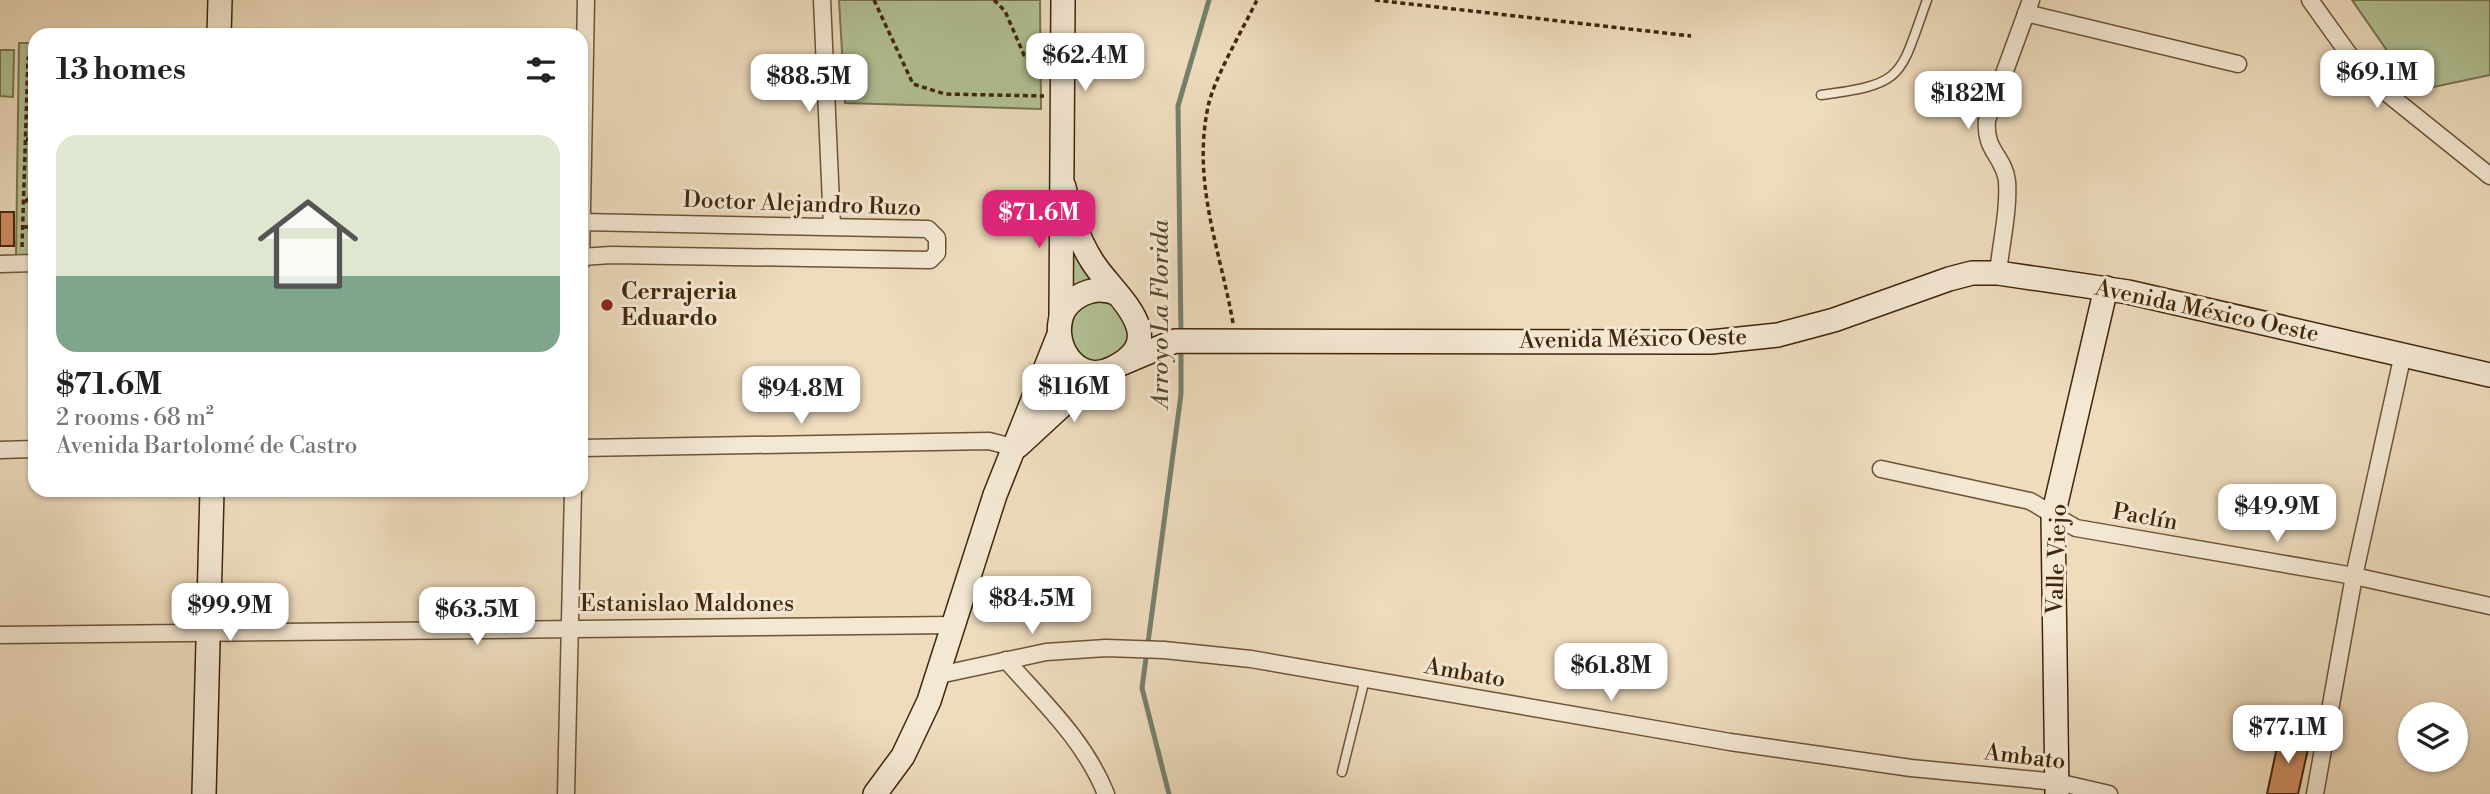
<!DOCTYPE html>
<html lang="en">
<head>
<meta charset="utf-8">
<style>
	:root { --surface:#fff; --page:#f6f6f6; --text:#222; --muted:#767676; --line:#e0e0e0; --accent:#db2777 }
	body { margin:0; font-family:"Libre Bodoni",serif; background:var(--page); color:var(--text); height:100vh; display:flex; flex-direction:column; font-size:26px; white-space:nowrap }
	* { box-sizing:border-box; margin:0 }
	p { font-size:23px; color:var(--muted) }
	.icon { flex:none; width:38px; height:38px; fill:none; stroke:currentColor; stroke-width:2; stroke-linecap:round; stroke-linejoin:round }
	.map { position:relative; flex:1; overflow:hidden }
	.details { position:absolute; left:28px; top:28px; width:560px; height:469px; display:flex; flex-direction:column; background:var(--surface); border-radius:21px; box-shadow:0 2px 5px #0004 }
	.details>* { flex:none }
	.tools { position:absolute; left:2398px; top:702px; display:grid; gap:14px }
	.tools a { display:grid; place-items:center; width:70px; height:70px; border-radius:50%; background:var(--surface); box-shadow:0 2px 5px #0004; font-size:35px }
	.price { position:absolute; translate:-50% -60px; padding:0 16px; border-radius:14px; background:#fff; color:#222; font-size:23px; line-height:46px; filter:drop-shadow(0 2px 4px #0008) }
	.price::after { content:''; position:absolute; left:50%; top:42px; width:21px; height:16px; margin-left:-10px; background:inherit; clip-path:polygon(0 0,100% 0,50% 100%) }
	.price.selected { background:var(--accent); color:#fff }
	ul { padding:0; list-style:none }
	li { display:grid; align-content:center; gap:14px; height:371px; padding:0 28px }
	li+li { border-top:2px solid var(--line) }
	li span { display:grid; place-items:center; height:217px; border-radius:21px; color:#555 }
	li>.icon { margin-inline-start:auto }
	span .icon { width:126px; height:126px; fill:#fffc; stroke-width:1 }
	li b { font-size:30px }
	h2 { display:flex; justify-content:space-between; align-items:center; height:84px; padding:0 28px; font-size:30px }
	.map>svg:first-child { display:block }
</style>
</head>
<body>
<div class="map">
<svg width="2490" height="794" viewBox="0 0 2490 794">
	<rect width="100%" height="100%" fill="#eedcbd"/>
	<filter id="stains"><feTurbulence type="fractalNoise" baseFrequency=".00286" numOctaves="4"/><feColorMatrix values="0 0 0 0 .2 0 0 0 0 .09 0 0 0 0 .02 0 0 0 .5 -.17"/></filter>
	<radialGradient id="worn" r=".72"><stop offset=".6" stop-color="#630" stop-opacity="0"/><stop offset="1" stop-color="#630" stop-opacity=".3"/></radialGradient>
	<g fill="#b2c296" stroke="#797450" stroke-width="2">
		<path d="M839 0H1040L1041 109 845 103Z"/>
		<path d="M2352 0H2490V75L2415 91Z"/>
		<path d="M19 43H35V255H16Z"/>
		<path d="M0 50H14L13 97 0 96Z"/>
		<path d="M1070 243 1092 280 1071 286Z"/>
		<circle cx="1099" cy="332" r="30"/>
		<path d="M1057 364 1077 380 1035 418Z"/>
	</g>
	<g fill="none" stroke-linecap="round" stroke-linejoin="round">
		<g stroke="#75806d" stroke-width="5">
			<path d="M1181 335 1178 106 1209 0"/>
			<path d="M1169 794 1142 688 1181 394V345"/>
		</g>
	</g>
	<g fill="#d08d62" stroke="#40260a" stroke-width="2">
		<rect x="0" y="212" width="14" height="34"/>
		<path d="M2280 733 2310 740 2298 794H2267Z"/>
	</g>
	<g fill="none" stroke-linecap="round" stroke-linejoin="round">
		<g stroke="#6c5437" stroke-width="11">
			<g id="lane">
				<path d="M1821 95C1906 84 1899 77 1927 0"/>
				<path d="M1342 772 1365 679"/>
			</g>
		</g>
		<g stroke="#6c5437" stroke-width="19">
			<g id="street">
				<path d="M822 0 832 226"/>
				<path d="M2310 0 2363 74 2490 176"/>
				<path d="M2026 13 2238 64"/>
				<path d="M581 257 611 255 930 260 937 253V238L928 229 582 222"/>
				<path d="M581 262 586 0"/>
				<path d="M0 264 35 263"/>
				<path d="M1998 273C2001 243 2009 211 2007 181 2004 156 1984 151 1987 120L2031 0"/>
				<path d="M581 448 989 441 1016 448"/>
				<path d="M0 450 35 449"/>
				<path d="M1881 469 2030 501 2076 528 2354 576 2490 606"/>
				<path d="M0 635 954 625"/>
				<path d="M1006 660C1043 702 1085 741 1106 794"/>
				<path d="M939 675 1046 652 1106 648 1164 650 1251 659 1730 742 1911 768 2057 782 2109 794"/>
				<path d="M566 794 573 490"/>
				<path d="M2315 794 2354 576 2403 354"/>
			</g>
		</g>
		<g stroke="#40260a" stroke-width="26">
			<g id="secondary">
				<path d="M219 35 220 0"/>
				<path d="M1064 187C1070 214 1077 237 1092 261 1111 293 1175 337 1113 368 1076 387 1048 342 1064 310 1076 292 1099 285 1118 294"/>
				<path d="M1061 316 1063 0"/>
				<path d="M1123 363 1175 341 1711 342 1778 335 1834 320 1949 279 1972 273H1998L2128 292 2490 375"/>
				<path d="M1018 446 1069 399 1109 370"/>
				<path d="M204 794 212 490"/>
				<path d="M875 794 903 756 929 701 995 495 1058 337"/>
				<path d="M2057 794 2053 516 2106 288"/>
			</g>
		</g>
		<g stroke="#40260a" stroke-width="3.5" stroke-dasharray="5 3.5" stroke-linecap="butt">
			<path d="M874 0 913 84 945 94 1044 96"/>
			<path d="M994 0 1005 11 1024 55 1042 63"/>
			<path d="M1375 0 1691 36"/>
			<path d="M30 60 35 67"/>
			<path d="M26 139 35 140"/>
			<path d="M25 202 35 193"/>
			<path d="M23 227H35"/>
			<path d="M22 247 28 58H35"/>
			<path d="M1233 323C1220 249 1192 183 1208 107 1213 80 1244 27 1257 0"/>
		</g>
		<use href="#lane" stroke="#f4e8d4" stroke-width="8"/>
		<use href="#street" stroke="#f4e8d4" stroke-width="16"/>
		<use href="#secondary" stroke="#f4e8d4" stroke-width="23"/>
	</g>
	<circle fill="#8f2418" stroke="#f4e8d4" stroke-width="2.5" cx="607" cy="305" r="7"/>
	<g text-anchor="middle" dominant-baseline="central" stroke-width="6" stroke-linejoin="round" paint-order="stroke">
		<g font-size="23" fill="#40260a" stroke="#f4e8d4">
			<text transform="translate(802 204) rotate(2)">Doctor Alejandro Ruzo</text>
			<text transform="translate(2207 311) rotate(12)">Avenida México Oeste</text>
			<text transform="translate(1633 339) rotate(-1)">Avenida México Oeste</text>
			<text transform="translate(2145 517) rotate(10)">Paclín</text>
			<text transform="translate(2057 559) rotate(-88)">Valle Viejo</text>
			<text x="687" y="604">Estanislao Maldones</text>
			<text transform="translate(1465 673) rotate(10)">Ambato</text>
			<text transform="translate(2025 757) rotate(7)">Ambato</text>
		</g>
		<g font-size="23" font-weight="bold" fill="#40260a" stroke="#f4e8d4" text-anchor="start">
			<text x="621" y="292">Cerrajeria<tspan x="621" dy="26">Eduardo</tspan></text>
		</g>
		<g font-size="24" font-style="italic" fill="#564c33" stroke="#f4e8d4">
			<text transform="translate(1161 314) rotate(-90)">Arroyo La Florida</text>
		</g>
	</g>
	<rect width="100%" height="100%" filter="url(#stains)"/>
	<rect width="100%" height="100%" fill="url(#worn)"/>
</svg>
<div class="tools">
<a><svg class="icon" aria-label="layers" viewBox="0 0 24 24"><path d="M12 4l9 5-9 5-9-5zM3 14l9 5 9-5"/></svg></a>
</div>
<b class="price" style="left:1085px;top:93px">$62.4M</b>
<b class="price" style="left:2377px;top:110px">$69.1M</b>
<b class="price" style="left:809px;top:114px">$88.5M</b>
<b class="price" style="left:1968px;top:131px">$182M</b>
<b class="price selected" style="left:1039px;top:250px">$71.6M</b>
<b class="price" style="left:1074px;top:424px">$116M</b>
<b class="price" style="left:801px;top:426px">$94.8M</b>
<b class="price" style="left:2277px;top:544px">$49.9M</b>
<b class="price" style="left:1032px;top:636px">$84.5M</b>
<b class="price" style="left:230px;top:643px">$99.9M</b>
<b class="price" style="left:477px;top:647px">$63.5M</b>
<b class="price" style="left:1611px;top:703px">$61.8M</b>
<b class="price" style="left:2288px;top:765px">$77.1M</b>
<section class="details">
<h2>13 homes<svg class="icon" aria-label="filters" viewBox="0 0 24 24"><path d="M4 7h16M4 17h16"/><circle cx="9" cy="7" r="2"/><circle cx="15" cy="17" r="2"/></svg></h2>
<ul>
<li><span style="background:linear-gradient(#dfe7d0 65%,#7fa58c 0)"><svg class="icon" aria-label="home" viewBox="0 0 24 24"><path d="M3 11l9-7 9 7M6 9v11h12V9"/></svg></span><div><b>$71.6M</b><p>2 rooms · 68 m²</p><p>Avenida Bartolomé de Castro</p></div></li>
</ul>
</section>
</div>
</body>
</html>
